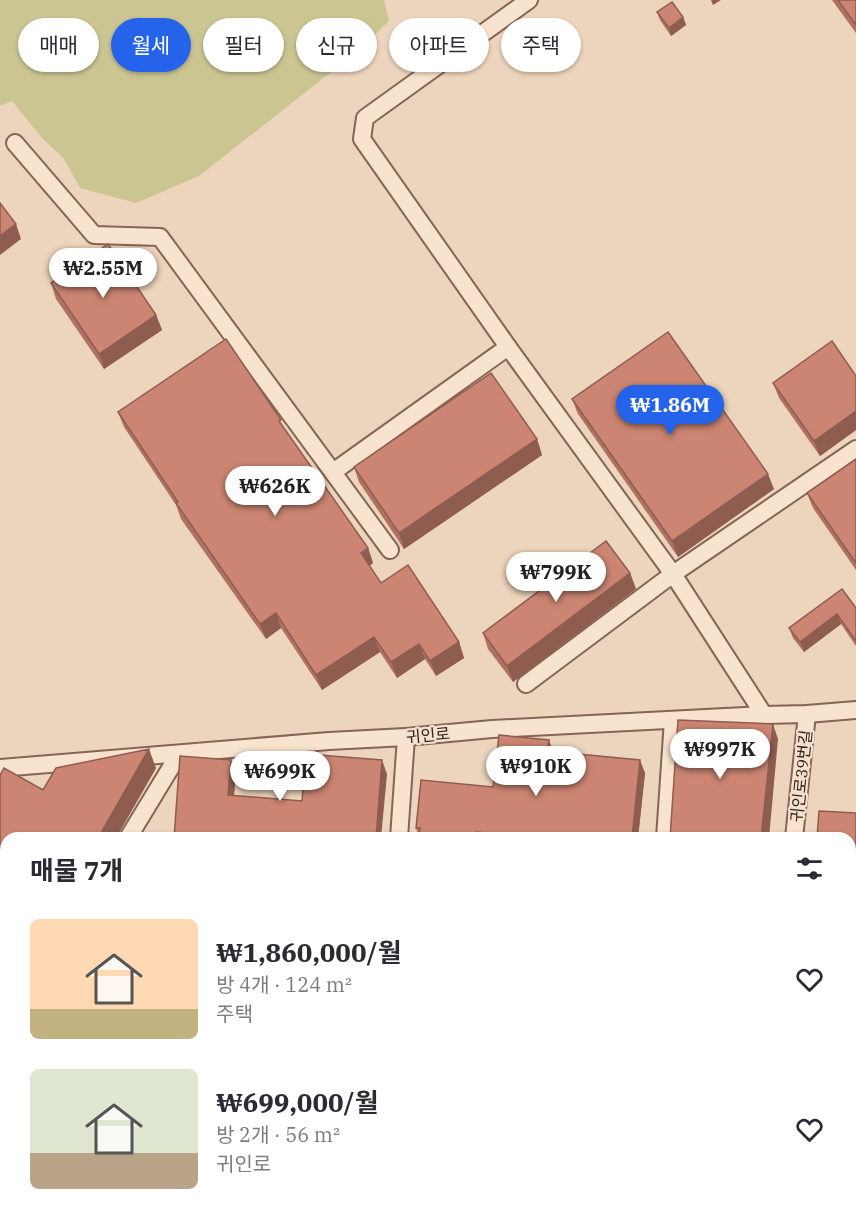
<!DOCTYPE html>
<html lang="ko">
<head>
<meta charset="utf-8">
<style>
	:root { --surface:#fff; --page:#f2f2f3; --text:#2b2b33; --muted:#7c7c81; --accent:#2563eb }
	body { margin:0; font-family:"IBM Plex Serif","Noto Sans KR",serif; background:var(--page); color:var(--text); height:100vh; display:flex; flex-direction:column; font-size:22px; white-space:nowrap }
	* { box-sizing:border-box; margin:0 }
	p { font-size:20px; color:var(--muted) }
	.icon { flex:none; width:33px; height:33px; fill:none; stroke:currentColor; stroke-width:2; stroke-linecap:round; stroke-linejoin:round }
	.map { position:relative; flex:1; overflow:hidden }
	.panel { position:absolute; left:0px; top:832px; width:856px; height:386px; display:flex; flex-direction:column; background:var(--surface); border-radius:18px 18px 0 0; box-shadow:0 2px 4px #0004 }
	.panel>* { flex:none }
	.banner { position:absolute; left:18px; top:18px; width:820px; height:54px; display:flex; gap:12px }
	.price { position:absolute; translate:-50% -51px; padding:0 14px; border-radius:21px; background:#fff; color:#222; font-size:20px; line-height:39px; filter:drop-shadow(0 2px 3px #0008) }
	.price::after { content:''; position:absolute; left:50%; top:36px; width:18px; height:14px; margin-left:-9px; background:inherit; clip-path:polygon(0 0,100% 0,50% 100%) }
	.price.selected { background:var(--accent); color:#fff }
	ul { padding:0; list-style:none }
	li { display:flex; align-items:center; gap:18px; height:150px; padding:0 30px }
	li span { display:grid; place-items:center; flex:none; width:168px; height:120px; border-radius:9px; color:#555 }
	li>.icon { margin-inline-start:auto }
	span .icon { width:72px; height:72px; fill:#fffc; stroke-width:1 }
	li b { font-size:26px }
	h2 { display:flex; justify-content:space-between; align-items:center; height:72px; padding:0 30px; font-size:26px }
	.pill { padding:0 21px; border-radius:27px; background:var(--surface); box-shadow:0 2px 4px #0004; font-size:21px; line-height:54px }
	.pill.selected { background:var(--accent); color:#fff }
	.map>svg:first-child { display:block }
</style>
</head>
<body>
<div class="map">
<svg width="856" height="1217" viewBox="0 0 856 1217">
	<rect width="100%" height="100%" fill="#edd4bc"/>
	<path fill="#cac591" d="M0 0H384L389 21 364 46 199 176 136 203 80 188 64 159 42 138 12 101 0 106Z"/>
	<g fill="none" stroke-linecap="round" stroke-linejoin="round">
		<g stroke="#846556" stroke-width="20">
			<g id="minor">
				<path d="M529 0 365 118 362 139 508 347 673 574 764 715"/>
				<path d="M15 143 94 235 160 237 390 550"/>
				<path d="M333 472 508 347"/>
				<path d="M526 684 673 574 856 449"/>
				<path d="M0 768 329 741 406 737 492 729 764 715 807 714 856 710"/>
				<path d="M128 838 179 754"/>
				<path d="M399 838 406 737"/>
				<path d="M665 838 673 720"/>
				<path d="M794 838 807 714"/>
				<path d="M0 891 6 895"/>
				<path d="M850 927 856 928"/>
				<path d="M850 1200H856"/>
				<path d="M93 1217 95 1212"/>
				<path d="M424 1217 427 1212"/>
				<path d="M763 1217V1212"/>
			</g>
		</g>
		<use href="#minor" stroke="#f8e3cf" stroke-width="16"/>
	</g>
	<g fill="#af7262">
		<path d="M832 0H856V33Z"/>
		<path d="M657 12 683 17 686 25 671 36 660 20Z"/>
		<path d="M51 283 156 315 162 330 104 369 56 299Z"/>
		<path d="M856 376V430L820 456 779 398 773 383Z"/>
		<path d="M572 399 774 489 678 557 578 414Z"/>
		<path d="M118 412 285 430 368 548 373 563 369 566 381 583 459 642 464 658 436 676 425 659 397 678 380 652 322 690 281 628 266 639 181 519 176 505 124 427Z"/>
		<path d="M537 439 542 455 404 549 359 482 354 467Z"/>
		<path d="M856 459V570L813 508 807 493Z"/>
		<path d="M630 573 636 589 513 682 488 649 483 633Z"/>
		<path d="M856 608V646L841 624 804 652 793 638 789 628Z"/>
		<path d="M553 751 645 773 638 838H419L416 828 493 787Z"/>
		<path d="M156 768 116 838H6V876L0 872V775L43 790Z"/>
		<path d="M856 813V897H850V838Z"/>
		<path d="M0 955 6 958V1040L0 1050Z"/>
		<rect x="850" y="998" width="6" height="192"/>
		<path d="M150 1212H266L267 1217H194L188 1214 186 1217H154L151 1215Z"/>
	</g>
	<g fill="#8e5d50">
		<path d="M711 0H721L713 5Z"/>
		<path d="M683 17 686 25 671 36 669 28Z"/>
		<path d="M16 224 21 239 0 255V236Z"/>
		<path d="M156 315 162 330 104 369 99 354Z"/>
		<path d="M856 411V430L820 456 814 441Z"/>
		<path d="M537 439 542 455 404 549 399 533Z"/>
		<path d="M768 474 774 489 678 557 672 541Z"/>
		<path d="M368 548 373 563 366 569 361 553Z"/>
		<path d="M630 573 636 589 513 682 507 666Z"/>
		<path d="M276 613 281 628 266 639 260 624Z"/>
		<path d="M837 614 841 624 804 652 800 642Z"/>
		<path d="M374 637 380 652 322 690 316 675Z"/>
		<path d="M459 642 464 658 436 676 430 661Z"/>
		<path d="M419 644 425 659 397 678 391 662Z"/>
		<path d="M773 724 778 739 769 838H761Z"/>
		<path d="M549 740 554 754 547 751Z"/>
		<path d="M149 749 156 768 116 838H98Z"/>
		<path d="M231 760 236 773 233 809 228 795Z"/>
		<path d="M382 760 387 774 381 838H376Z"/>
		<path d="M640 760 645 773 638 838H632Z"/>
		<path d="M0 1000 6 1017V1040L0 1050Z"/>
		<path d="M55 1212H65L67 1217H53Z"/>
		<path d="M173 1212H187L188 1214 186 1217H175Z"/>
		<path d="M244 1212H266L267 1217H244Z"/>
		<path d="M348 1212H382L379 1217H345Z"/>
		<rect x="822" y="1212" width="8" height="5"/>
	</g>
	<g fill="#cb8572" stroke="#8e5d50" stroke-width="1.5">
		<path d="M838 0H856V25Z"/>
		<path d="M672 2 683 17 669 28 657 12Z"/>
		<path d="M0 203 16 224 0 236Z"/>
		<path d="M108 244 156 315 99 354 51 283Z"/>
		<path d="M668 332 768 474 672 541 572 399Z"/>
		<path d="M226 339 281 420 279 421 368 548 361 553 381 583 408 565 459 642 430 661 419 644 391 662 374 637 316 675 276 613 260 624 176 503 178 502 118 412Z"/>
		<path d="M832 341 856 376V411L814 441 773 383Z"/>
		<path d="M491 373 537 439 399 533 354 467Z"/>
		<path d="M856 459V563L807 493Z"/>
		<path d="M606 541 630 573 507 666 483 633Z"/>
		<path d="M842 589 856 608V641L837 614 800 642 789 628Z"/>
		<path d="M678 720 773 724 761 838H670Z"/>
		<path d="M499 735 549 740 547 751 640 760 632 838H546L476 832V834L464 833V838H419L420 828H416L421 780 493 787Z"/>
		<path d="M149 749 98 838H6V860L0 857V775L4 768 43 790 56 768Z"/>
		<path d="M306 754 382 760 376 838H174L180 756 231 760 228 795 302 801Z"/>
		<path d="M819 811 856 813V883H850V838H817Z"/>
		<path d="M0 955 6 958V1003L0 1000Z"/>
		<path d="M850 998H856V1175L850 1172Z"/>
		<path d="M0 1172 6 1174V1212H55L53 1217H0Z"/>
		<path d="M314 1212H348L345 1217H311Z"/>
		<path d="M454 1212H583L658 1217H453Z"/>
		<rect x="772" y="1212" width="50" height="5"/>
	</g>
	<g text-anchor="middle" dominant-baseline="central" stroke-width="4.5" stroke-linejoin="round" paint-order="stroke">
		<g font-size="16" fill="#33221b" stroke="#f4e0cc">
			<text transform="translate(428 735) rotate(-5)">귀인로</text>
			<text transform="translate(801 776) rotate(-84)">귀인로39번길</text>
		</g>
	</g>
</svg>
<b class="price" style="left:103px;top:299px">₩2.55M</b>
<b class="price selected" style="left:670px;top:436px">₩1.86M</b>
<b class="price" style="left:275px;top:517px">₩626K</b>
<b class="price" style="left:556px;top:603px">₩799K</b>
<b class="price" style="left:720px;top:780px">₩997K</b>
<b class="price" style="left:536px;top:797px">₩910K</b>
<b class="price" style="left:280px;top:802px">₩699K</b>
<div class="banner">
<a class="pill">매매</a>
<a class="pill selected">월세</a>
<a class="pill">필터</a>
<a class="pill">신규</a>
<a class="pill">아파트</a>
<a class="pill">주택</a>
</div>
<section class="panel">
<h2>매물 7개<svg class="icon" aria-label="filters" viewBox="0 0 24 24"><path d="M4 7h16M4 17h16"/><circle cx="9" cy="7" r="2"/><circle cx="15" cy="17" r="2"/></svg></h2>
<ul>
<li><span style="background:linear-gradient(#ffd9b3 75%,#c2b280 0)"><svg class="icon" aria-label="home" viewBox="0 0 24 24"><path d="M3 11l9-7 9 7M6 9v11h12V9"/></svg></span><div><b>₩1,860,000/월</b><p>방 4개 · 124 m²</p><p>주택</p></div><svg class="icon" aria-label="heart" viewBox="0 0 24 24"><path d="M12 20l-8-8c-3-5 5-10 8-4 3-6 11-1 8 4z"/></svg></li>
<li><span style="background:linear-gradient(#dfe7d0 70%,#b9a48a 0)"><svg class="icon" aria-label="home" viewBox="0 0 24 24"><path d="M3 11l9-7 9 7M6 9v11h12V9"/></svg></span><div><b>₩699,000/월</b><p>방 2개 · 56 m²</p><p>귀인로</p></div><svg class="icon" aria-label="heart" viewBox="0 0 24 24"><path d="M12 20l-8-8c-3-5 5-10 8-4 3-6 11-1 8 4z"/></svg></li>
</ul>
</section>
</div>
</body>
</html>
